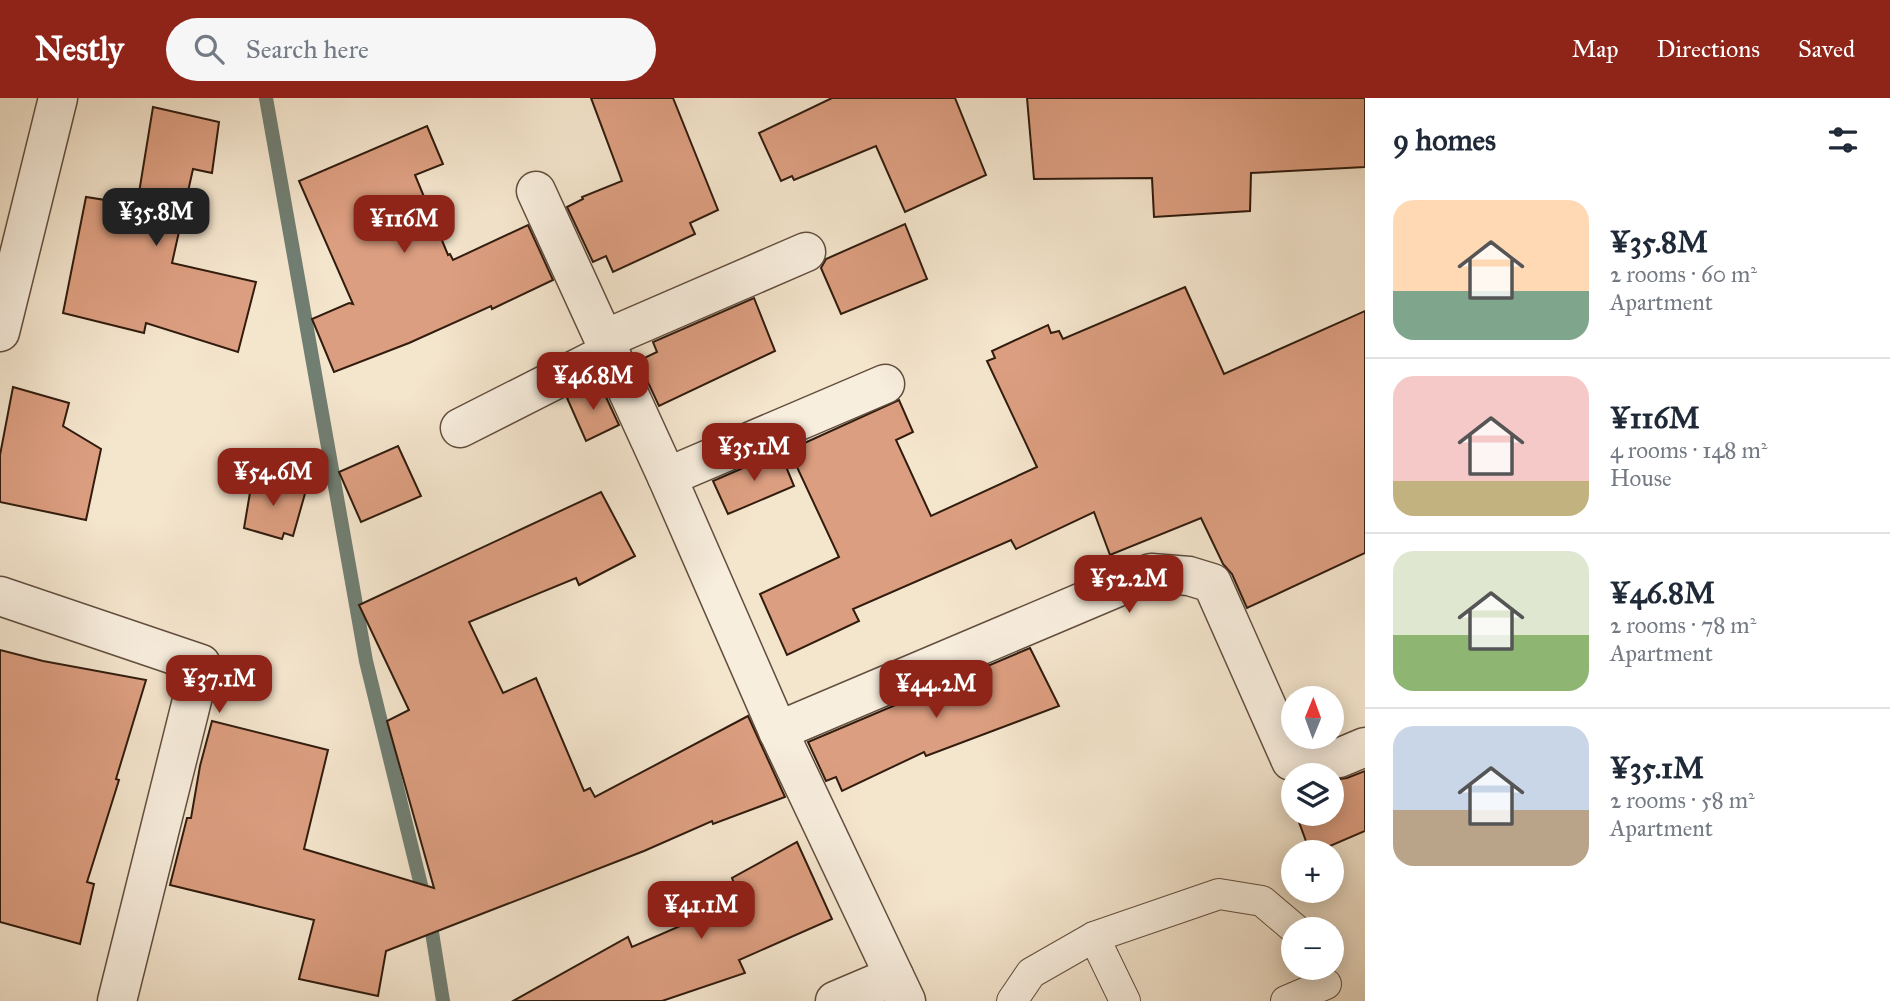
<!DOCTYPE html>
<html lang="en">
<head>
<meta charset="utf-8">
<style>
	:root { --surface:#fff; --page:#f6f6f7; --text:#1f2937; --muted:#747a83; --line:#e0e1e3; --accent:#8f2418 }
	body { margin:0; font-family:"IM FELL Great Primer",serif; background:var(--page); color:var(--text); height:100vh; display:flex; flex-direction:column; font-size:26px; white-space:nowrap }
	* { box-sizing:border-box; margin:0 }
	p { font-size:23px; color:var(--muted) }
	.icon { flex:none; width:38px; height:38px; fill:none; stroke:currentColor; stroke-width:2; stroke-linecap:round; stroke-linejoin:round }
	.map { position:relative; flex:1; overflow:hidden }
	.details { display:flex; flex-direction:column; background:var(--surface); width:525px }
	.details>* { flex:none }
	.needle { width:46px; rotate:1deg }
	.tools { position:absolute; left:1281px; top:588px; display:grid; gap:14px }
	.tools a { display:grid; place-items:center; width:63px; height:63px; border-radius:50%; background:var(--surface); box-shadow:0 4px 18px #0003; font-size:35px }
	.price { position:absolute; translate:-50% -60px; padding:0 16px; border-radius:14px; background:var(--accent); color:#fff; font-size:23px; line-height:46px; filter:drop-shadow(0 2px 4px #0008) }
	.price::after { content:''; position:absolute; left:50%; top:42px; width:21px; height:16px; margin-left:-10px; background:inherit; clip-path:polygon(0 0,100% 0,50% 100%) }
	.price.on { background:#222; color:#fff }
	ul { padding:0; list-style:none }
	li { display:flex; align-items:center; gap:21px; height:175px; padding:0 28px }
	li+li { border-top:2px solid var(--line) }
	li span { display:grid; place-items:center; flex:none; width:196px; height:140px; border-radius:21px; color:#555 }
	li>.icon { margin-inline-start:auto }
	span .icon { width:84px; height:84px; fill:#fffc; stroke-width:1 }
	li b { font-size:30px }
	h2 { display:flex; justify-content:space-between; align-items:center; height:84px; padding:0 28px; font-size:30px }
	header { display:flex; align-items:center; gap:42px; box-sizing:border-box; height:98px; padding:0 35px; background:var(--accent); color:#fff }
	header strong { font-size:33px }
	nav { display:flex; gap:38px; margin-inline-start:auto; font-size:24px }
	.search { width:490px; height:63px; background:var(--page); display:flex; align-items:center; gap:18px; box-sizing:border-box; padding:0 24px; border-radius:38px; color:var(--muted); font-size:26px }
	main { display:flex; flex:1; min-height:0 }
	.map>svg:first-child { display:block }
</style>
</head>
<body>
<header>
<strong>Nestly</strong>
<div class="search"><svg class="icon" aria-label="search" viewBox="0 0 24 24"><circle cx="10" cy="10" r="6"/><path d="M15 15l6 6"/></svg>Search here</div>
<nav><a>Map</a><a>Directions</a><a>Saved</a></nav>
</header>
<main>
<div class="map">
<svg width="1365" height="903" viewBox="0 0 1365 903">
	<rect width="100%" height="100%" fill="#f4e5cd"/>
	<filter id="stains"><feTurbulence type="fractalNoise" baseFrequency=".00286" numOctaves="4"/><feColorMatrix values="0 0 0 0 .2 0 0 0 0 .09 0 0 0 0 .02 0 0 0 .5 -.17"/></filter>
	<radialGradient id="worn" r=".72"><stop offset=".6" stop-color="#630" stop-opacity="0"/><stop offset="1" stop-color="#630" stop-opacity=".3"/></radialGradient>
	<g fill="none" stroke-linecap="round" stroke-linejoin="round">
		<path stroke="#717e72" stroke-width="14" d="M266 0 366 563 431 828 443 903"/>
	</g>
	<g fill="#dc9e80" stroke="#311c0e" stroke-width="2">
		<path d="M591 0H673L718 112 690 125 695 136 613 174 606 158 593 164 567 109 583 101 582 99 622 83Z"/>
		<path d="M832 0H955L986 77 905 114 876 48 794 82 792 78 781 83 759 35Z"/>
		<path d="M1027 0H1365V69L1251 75 1250 113 1154 119 1152 80 1034 81Z"/>
		<path d="M153 9 219 24 212 75 193 71 172 165 256 184 238 254 146 225 144 235 63 215 86 99 137 107Z"/>
		<path d="M427 28 443 66 415 77 448 157 450 156 453 162 528 127 553 182 492 211 491 208 409 245 334 274 312 221 349 205 353 206 299 83Z"/>
		<path d="M905 126 927 181 841 216 821 170 826 161Z"/>
		<path d="M1185 189 1224 276 1365 213V455L1247 510 1232 476 1223 466 1201 420 1110 457 1094 414 1016 451 1011 442 853 511 859 523 787 557 760 496 839 459 789 352 899 302 913 334 896 342 931 418 1037 369 987 263 995 260 992 253 1048 227 1051 235 1059 233 1063 241Z"/>
		<path d="M754 200 775 253 659 308 638 263 657 254 653 244Z"/>
		<path d="M599 284 619 327 586 343 567 300Z"/>
		<path d="M13 289 69 305 63 328 101 351 86 422 0 404V357Z"/>
		<path d="M398 348 421 398 361 424 339 374Z"/>
		<path d="M780 354 794 388 728 416 713 383Z"/>
		<path d="M253 377 306 392 293 438 284 435 282 441 244 430Z"/>
		<path d="M601 394 635 458 579 487 576 480 469 524 503 595 536 580 584 693 590 690 595 699 748 618 785 699 713 726 712 723 644 753 386 853 378 898 299 881 314 822 170 787 187 720H191L200 668 212 623 328 652 304 751 434 790 387 623 409 612 359 507Z"/>
		<path d="M1030 550 1059 608 926 658 924 654 842 693 836 679 826 683 808 644Z"/>
		<path d="M0 552 43 563 146 582 116 681 119 682 87 784 94 786 80 846 0 824Z"/>
		<path d="M1365 673V733L1316 754H1310L1296 716H1332V682L1347 680Z"/>
		<path d="M797 744 832 821 739 862 745 875 662 903H513L628 839 632 849 740 802 732 780Z"/>
	</g>
	<g fill="none" stroke-linecap="round" stroke-linejoin="round">
		<g stroke="#624e3e" stroke-width="32">
			<g id="lane">
				<path d="M1094 839 1125 903"/>
				<path d="M1012 903 1031 875 1094 839 1219 796 1262 803 1295 831"/>
				<path d="M1286 903 1326 886"/>
			</g>
		</g>
		<g stroke="#624e3e" stroke-width="41">
			<g id="street">
				<path d="M536 93 667 379 778 633 906 903"/>
				<path d="M0 234 58 0"/>
				<path d="M605 241 806 154"/>
				<path d="M460 330 610 254"/>
				<path d="M667 379 885 286"/>
				<path d="M0 498 201 566 117 903"/>
				<path d="M778 633 1151 475 1189 478 1212 485 1291 663 1339 660 1365 649"/>
				<path d="M835 903 894 878"/>
			</g>
		</g>
		<use href="#lane" stroke="#f8eede" stroke-width="30"/>
		<use href="#street" stroke="#f8eede" stroke-width="38"/>
	</g>
	<rect width="100%" height="100%" filter="url(#stains)"/>
	<rect width="100%" height="100%" fill="url(#worn)"/>
</svg>
<div class="tools">
<a><svg class="needle" viewBox="-14 -14 28 28"><path d="M0-13l5 13h-10z" fill="#e53935"/><path d="M0 13l5-13h-10z" fill="#747a83"/></svg></a>
<a><svg class="icon" aria-label="layers" viewBox="0 0 24 24"><path d="M12 4l9 5-9 5-9-5zM3 14l9 5 9-5"/></svg></a>
<a>+</a>
<a>−</a>
</div>
<b class="price on" style="left:156px;top:150px">¥35.8M</b>
<b class="price" style="left:404px;top:157px">¥116M</b>
<b class="price" style="left:593px;top:314px">¥46.8M</b>
<b class="price" style="left:754px;top:385px">¥35.1M</b>
<b class="price" style="left:273px;top:410px">¥54.6M</b>
<b class="price" style="left:1129px;top:517px">¥52.2M</b>
<b class="price" style="left:219px;top:617px">¥37.1M</b>
<b class="price" style="left:936px;top:622px">¥44.2M</b>
<b class="price" style="left:701px;top:843px">¥41.1M</b>
</div>
<section class="details">
<h2>9 homes<svg class="icon" aria-label="filters" viewBox="0 0 24 24"><path d="M4 7h16M4 17h16"/><circle cx="9" cy="7" r="2"/><circle cx="15" cy="17" r="2"/></svg></h2>
<ul>
<li><span style="background:linear-gradient(#ffd9b3 65%,#7fa58c 0)"><svg class="icon" aria-label="home" viewBox="0 0 24 24"><path d="M3 11l9-7 9 7M6 9v11h12V9"/></svg></span><div><b>¥35.8M</b><p>2 rooms · 60 m²</p><p>Apartment</p></div></li>
<li><span style="background:linear-gradient(#f6c9c9 75%,#c2b280 0)"><svg class="icon" aria-label="home" viewBox="0 0 24 24"><path d="M3 11l9-7 9 7M6 9v11h12V9"/></svg></span><div><b>¥116M</b><p>4 rooms · 148 m²</p><p>House</p></div></li>
<li><span style="background:linear-gradient(#dfe7d0 60%,#8fb573 0)"><svg class="icon" aria-label="home" viewBox="0 0 24 24"><path d="M3 11l9-7 9 7M6 9v11h12V9"/></svg></span><div><b>¥46.8M</b><p>2 rooms · 78 m²</p><p>Apartment</p></div></li>
<li><span style="background:linear-gradient(#c9d6e8 60%,#b9a48a 0)"><svg class="icon" aria-label="home" viewBox="0 0 24 24"><path d="M3 11l9-7 9 7M6 9v11h12V9"/></svg></span><div><b>¥35.1M</b><p>2 rooms · 58 m²</p><p>Apartment</p></div></li>
</ul>
</section>
</main>
</body>
</html>
